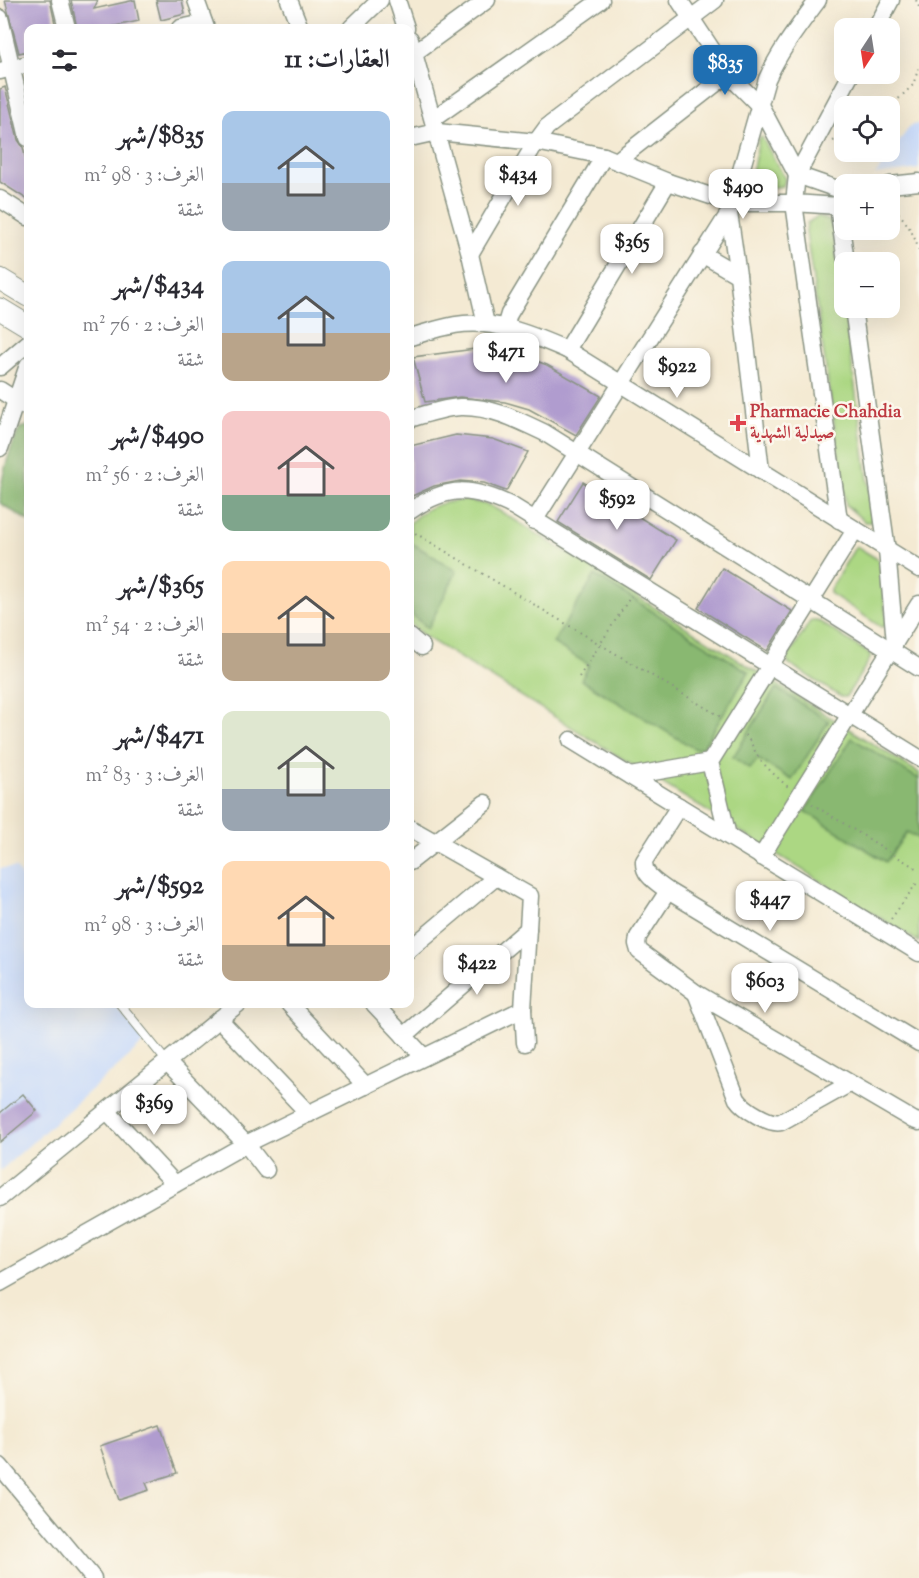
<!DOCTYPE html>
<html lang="ar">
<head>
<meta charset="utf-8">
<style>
	:root { --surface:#fff; --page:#f2f2f3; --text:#2b2b33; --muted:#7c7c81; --accent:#1f6fb2 }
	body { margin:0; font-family:"Sorts Mill Goudy",Amiri,serif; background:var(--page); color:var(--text); direction:rtl; height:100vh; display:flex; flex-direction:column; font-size:22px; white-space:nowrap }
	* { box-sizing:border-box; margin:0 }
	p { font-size:20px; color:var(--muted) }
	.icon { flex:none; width:33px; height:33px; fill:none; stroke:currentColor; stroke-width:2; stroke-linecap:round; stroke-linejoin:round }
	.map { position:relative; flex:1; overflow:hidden; direction:ltr }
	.drawer { position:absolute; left:24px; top:24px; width:390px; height:984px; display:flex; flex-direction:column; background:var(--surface); border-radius:12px; box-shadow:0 6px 24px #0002; direction:rtl }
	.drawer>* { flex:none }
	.needle { width:39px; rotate:192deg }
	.controls { position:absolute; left:834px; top:18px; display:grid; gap:12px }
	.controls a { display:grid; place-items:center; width:66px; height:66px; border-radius:12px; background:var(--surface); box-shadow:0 6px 24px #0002; font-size:30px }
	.price { position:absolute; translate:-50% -51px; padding:0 14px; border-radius:12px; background:#fff; color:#222; font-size:20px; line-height:39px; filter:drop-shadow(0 2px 3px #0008) }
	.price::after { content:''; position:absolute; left:50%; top:36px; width:18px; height:14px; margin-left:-9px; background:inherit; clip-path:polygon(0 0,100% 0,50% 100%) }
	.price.active { background:var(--accent); color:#fff }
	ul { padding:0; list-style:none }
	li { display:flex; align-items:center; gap:18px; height:150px; padding:0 24px }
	li span { display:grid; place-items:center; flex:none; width:168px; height:120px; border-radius:12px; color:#555 }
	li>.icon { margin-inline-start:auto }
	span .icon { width:72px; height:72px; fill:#fffc; stroke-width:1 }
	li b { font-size:26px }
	h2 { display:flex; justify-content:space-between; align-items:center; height:72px; padding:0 24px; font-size:26px }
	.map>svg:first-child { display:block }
</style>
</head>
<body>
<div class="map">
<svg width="919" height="1578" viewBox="0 0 919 1578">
	<rect width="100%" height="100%" fill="#fbf7ec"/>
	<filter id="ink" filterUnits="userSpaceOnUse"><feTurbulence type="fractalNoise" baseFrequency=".0167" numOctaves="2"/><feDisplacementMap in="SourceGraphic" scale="12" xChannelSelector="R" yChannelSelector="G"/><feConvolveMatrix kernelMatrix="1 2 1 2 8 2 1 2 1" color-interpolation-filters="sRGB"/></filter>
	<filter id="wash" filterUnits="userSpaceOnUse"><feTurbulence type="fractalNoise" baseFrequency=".008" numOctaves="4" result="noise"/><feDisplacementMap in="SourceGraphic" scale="24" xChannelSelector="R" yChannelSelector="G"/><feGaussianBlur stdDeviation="1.35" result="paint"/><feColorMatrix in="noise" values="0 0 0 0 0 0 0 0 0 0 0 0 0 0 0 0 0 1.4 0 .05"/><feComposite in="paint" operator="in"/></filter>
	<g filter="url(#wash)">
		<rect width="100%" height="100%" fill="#f4ead3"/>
		<g fill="#cbdcf9">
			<path d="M919 124V169L875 175 911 125Z"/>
			<path d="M0 868H16L28 887V1004H114L145 1042 0 1171Z"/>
		</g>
		<g fill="#acd783" stroke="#668a5c" stroke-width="1.5">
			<path d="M762 137 785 179 783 186 752 190 749 188 759 138Z"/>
			<path d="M818 216 830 221 833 229 873 516 871 522H865L846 505 806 232 807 223Z"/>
			<path d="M465 500 489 505 510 517 919 773V942L424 636 410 624V523C425 506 443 502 465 500Z"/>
			<path d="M856 546 879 560 887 623 885 626 881 627 830 593V589Z"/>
			<path d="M811 620H817L870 654V659L846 697H841L788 663 787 658Z"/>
		</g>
		<g fill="#89b871" stroke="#547a52" stroke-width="1.5">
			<path d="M28 426V521L0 503C0 479 9 450 20 428Z"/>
			<path d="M410 542 457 571 428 628 413 616 410 609Z"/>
			<path d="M595 575 749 672 703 747 695 749 581 680 589 665 553 643Z"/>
			<path d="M776 688 829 721 792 780 758 759 750 769 733 757Z"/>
			<path d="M852 738 919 779V839L907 832 886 862 805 811Z"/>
		</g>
		<g id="blocks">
			<g fill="#b09ccf">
				<path d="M5 0H50L56 28H28V51L19 53Z"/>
				<path d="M71 0H98L94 9 135 0 139 21 106 28H77Z"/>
				<path d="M156 0H182L185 14 161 20Z"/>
				<path d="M5 87 18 140 23 147 28 170V200L0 182V89Z"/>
				<path d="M483 348 515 353 547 365 601 396 576 435 529 409 505 402 460 397 425 402 413 357Z"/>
				<path d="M456 435 493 439 528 452 506 491 484 483 460 481 434 486 410 497V446Z"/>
				<path d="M583 482 676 540 651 580 558 522Z"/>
				<path d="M722 568 792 611 767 651 698 608Z"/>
				<path d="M23 1094 37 1111 0 1142V1113Z"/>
				<path d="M160 1425 177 1473 146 1483 149 1490 119 1500 100 1446Z"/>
			</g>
		</g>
	</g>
	<g filter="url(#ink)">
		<use href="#blocks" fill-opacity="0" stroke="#8a9484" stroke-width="1.5"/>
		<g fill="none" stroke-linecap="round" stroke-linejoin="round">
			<g stroke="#8a9484" stroke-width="10">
				<path id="service" d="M120 1004 167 1062"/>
			</g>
			<g stroke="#8a9484" stroke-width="19">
				<g id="minor">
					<path d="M60 0 67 28"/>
					<path d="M196 0 206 28"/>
					<path d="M289 0 300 28"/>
					<path d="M397 0 406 28"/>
					<path d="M679 0 728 74 761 107 797 175 843 191"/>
					<path d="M0 18 28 138"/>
					<path d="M180 28 204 23"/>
					<path d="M351 28 380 0"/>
					<path d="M876 28 891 0"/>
					<path d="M410 39 470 254 486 324"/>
					<path d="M414 53 487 0"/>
					<path d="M0 71 28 64"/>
					<path d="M433 119 601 0"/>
					<path d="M410 138 437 132 536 142 604 156 668 182 732 203H794L839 520"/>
					<path d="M618 160 728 74"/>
					<path d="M890 185 919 182"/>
					<path d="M842 196 838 206 846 262"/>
					<path d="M0 199 28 217"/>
					<path d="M838 206 794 203 797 175 851 74"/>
					<path d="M470 254 536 142 547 127 715 0"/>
					<path d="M702 254 738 275"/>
					<path d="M853 308 887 550 895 643"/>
					<path d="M505 327 509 314 604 156"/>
					<path d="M410 337C424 333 439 328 455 325 494 318 532 335 567 350L919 569"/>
					<path d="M567 350 668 182"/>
					<path d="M0 367 28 343"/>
					<path d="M0 390 28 408"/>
					<path d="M410 419C425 414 444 408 460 407 491 406 518 420 545 433L919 668"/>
					<path d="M0 448 28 365"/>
					<path d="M761 471 738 275 729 213 767 79C780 50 799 26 818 0"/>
					<path d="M410 511C448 484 473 487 514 507L919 758"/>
					<path d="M534 521 729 213"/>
					<path d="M410 637 422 647"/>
					<path d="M571 740 919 953"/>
					<path d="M630 776 710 762"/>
					<path d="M679 806 644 861C643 876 658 883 668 891L919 1043"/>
					<path d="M410 828 530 896 523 1009 525 1043"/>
					<path d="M728 836 710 762 855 530"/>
					<path d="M761 857 919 604"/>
					<path d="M410 862 485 803"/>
					<path d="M668 891 638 937 637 944 639 951 696 993 913 1120 919 1122"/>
					<path d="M410 949 496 877"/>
					<path d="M696 993 737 1099C744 1109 769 1125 781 1122L849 1084"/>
					<path d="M289 1004 366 1086"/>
					<path d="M374 1004 424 1057"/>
					<path d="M219 1019 309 1114"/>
					<path d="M404 1036 528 929"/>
					<path d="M167 1062 246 1144 266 1170"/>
					<path d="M107 1111 175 1184"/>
					<path d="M0 1198 238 1004"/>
					<path d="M0 1283 246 1144 523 1009"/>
					<path d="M0 1466 93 1578"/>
				</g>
			</g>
			<g stroke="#8a9484" stroke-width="23">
				<g id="tertiary">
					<path d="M0 279 28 296"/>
					<path d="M0 309 28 326"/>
				</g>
			</g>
			<g stroke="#8a9484" stroke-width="2" stroke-dasharray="1.5 4.5" stroke-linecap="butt">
				<path d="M916 0 919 7"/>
				<path d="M890 107 913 85 919 67"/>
				<path d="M833 141 844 136"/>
				<path d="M890 204C905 219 914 232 919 252"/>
				<path d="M410 530 721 717"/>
				<path d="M579 677 631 596"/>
				<path d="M745 735C751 741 753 748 757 755 766 768 777 777 788 787"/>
				<path d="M812 804 919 870"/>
				<path d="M891 919 919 880"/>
			</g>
			<use href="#service" stroke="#fff" stroke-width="8"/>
			<use href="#minor" stroke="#fff" stroke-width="16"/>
			<use href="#tertiary" stroke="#fff" stroke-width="21"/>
		</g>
	</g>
	<path fill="#e0444e" stroke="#fbf7ec" stroke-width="2" d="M735 414h6v6h6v6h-6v6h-6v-6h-6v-6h6z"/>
	<g text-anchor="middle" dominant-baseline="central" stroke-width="5" stroke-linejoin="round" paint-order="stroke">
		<g font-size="18" font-weight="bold" fill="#be3a42" stroke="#fbf7ec" text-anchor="start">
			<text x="750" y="413">Pharmacie Chahdia<tspan x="750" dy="21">صيدلية الشهدية</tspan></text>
		</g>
	</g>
</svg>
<div class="controls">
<a><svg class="needle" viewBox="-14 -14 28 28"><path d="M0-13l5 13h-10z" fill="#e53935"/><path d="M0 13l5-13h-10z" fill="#7c7c81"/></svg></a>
<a><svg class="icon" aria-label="locate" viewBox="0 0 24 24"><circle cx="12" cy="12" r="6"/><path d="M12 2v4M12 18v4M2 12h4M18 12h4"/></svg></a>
<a>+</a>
<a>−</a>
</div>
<b class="price active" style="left:725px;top:96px">$835</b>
<b class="price" style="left:518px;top:207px">$434</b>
<b class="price" style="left:743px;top:220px">$490</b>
<b class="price" style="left:632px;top:275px">$365</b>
<b class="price" style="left:506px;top:384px">$471</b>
<b class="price" style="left:677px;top:399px">$922</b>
<b class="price" style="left:617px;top:531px">$592</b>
<b class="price" style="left:770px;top:932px">$447</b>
<b class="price" style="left:477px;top:996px">$422</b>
<b class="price" style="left:765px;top:1014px">$603</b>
<b class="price" style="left:154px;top:1136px">$369</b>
<section class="drawer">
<h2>العقارات: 11<svg class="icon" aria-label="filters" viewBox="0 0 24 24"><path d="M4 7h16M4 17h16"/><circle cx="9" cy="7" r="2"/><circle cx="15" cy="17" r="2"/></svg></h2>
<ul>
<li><span style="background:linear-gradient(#a9c7e8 60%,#9aa5b1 0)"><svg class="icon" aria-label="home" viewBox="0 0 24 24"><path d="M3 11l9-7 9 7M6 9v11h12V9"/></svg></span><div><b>$835/شهر</b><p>الغرف: 3 · 98 m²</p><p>شقة</p></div></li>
<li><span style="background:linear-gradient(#a9c7e8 60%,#b9a48a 0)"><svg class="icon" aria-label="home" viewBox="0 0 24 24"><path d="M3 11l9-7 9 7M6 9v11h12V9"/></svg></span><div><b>$434/شهر</b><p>الغرف: 2 · 76 m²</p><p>شقة</p></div></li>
<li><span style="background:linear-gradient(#f6c9c9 70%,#7fa58c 0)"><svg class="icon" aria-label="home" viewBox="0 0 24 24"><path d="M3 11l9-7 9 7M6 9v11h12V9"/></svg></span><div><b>$490/شهر</b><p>الغرف: 2 · 56 m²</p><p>شقة</p></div></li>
<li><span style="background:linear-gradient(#ffd9b3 60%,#b9a48a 0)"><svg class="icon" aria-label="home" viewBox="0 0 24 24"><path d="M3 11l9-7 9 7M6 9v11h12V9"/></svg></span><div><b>$365/شهر</b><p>الغرف: 2 · 54 m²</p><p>شقة</p></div></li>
<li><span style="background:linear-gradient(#dfe7d0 65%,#9aa5b1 0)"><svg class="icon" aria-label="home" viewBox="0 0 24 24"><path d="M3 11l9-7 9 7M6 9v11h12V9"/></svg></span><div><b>$471/شهر</b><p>الغرف: 3 · 83 m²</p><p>شقة</p></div></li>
<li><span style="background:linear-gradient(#ffd9b3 70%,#b9a48a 0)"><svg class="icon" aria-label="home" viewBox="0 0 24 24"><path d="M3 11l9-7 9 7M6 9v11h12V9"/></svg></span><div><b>$592/شهر</b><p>الغرف: 3 · 98 m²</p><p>شقة</p></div></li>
</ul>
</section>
</div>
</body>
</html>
